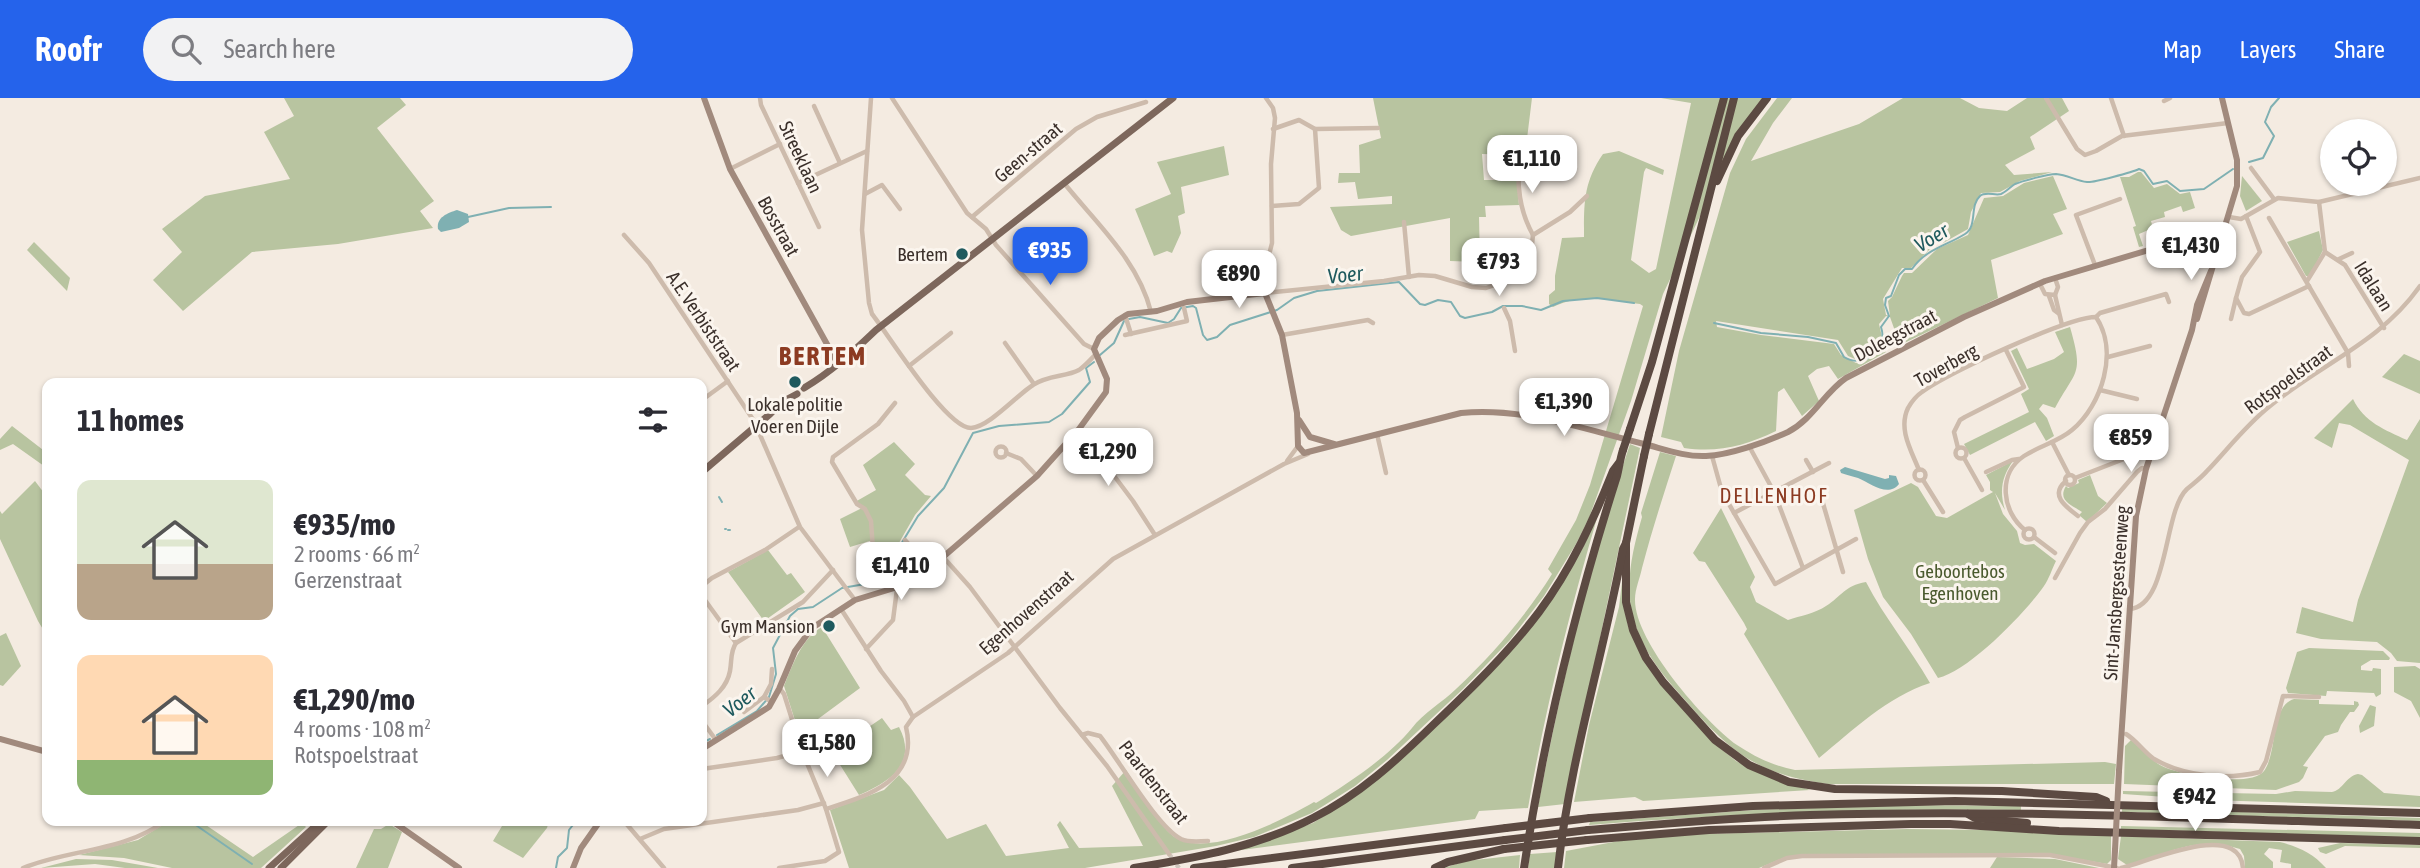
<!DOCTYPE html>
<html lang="en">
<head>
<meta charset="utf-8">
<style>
	:root { --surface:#fff; --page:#f2f2f3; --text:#2b2b33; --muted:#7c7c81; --accent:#2563eb }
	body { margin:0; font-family:"Asap Condensed",sans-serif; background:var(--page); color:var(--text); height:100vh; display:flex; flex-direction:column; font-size:26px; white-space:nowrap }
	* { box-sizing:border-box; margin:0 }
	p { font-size:23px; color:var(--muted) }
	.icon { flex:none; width:38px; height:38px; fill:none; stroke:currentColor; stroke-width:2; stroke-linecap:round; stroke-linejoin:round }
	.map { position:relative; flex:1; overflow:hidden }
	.panel { position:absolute; left:42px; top:280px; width:665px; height:448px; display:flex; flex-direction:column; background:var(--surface); border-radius:14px; box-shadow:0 2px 5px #0004 }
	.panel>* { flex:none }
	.controls { position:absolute; left:2320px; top:21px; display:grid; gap:14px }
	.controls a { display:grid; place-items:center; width:77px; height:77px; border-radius:50%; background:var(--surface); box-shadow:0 2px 5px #0004; font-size:35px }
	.price { position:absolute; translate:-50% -60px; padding:0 16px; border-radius:14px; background:#fff; color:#222; font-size:23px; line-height:46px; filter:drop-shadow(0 2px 4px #0008) }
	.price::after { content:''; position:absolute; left:50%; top:42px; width:21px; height:16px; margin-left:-10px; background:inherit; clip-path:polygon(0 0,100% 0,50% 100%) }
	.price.active { background:var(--accent); color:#fff }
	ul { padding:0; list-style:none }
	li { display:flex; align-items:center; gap:21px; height:175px; padding:0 35px }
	li span { display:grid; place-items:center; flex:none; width:196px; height:140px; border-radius:14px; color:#555 }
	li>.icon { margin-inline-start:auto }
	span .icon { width:84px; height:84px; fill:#fffc; stroke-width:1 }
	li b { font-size:30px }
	h2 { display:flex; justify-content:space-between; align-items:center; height:84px; padding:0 35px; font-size:30px }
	header { display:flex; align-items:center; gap:42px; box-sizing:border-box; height:98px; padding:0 35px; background:var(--accent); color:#fff }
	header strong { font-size:33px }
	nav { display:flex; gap:38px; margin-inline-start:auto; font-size:24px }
	.search { width:490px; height:63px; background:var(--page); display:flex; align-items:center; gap:18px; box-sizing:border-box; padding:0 24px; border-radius:38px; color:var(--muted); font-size:26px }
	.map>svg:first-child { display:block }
</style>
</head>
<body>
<header>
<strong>Roofr</strong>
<div class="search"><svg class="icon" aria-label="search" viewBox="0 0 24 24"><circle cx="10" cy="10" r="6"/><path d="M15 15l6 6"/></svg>Search here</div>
<nav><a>Map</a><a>Layers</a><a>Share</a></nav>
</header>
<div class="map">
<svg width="2420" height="770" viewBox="0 0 2420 770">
	<rect width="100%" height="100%" fill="#f4ebe1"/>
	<g fill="#b8c4a0" fill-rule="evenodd">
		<path d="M284 0H400L406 7 377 30 434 103 420 113 433 130 338 146 252 154 183 213 153 182 182 154 162 131 205 98 290 81 264 34 294 18Z"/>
		<path d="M1373 0H1532L1525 57 1482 56 1484 82H1517L1519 107 1485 108 1486 119H1479L1480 164 1450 163V120L1351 138 1341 132 1330 109 1392 106V98L1358 101 1355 84 1338 85 1339 75H1360L1359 47 1381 40Z"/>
		<path d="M1661 0H1766L1738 38 1663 196 1631 303 1589 420 1576 446 1544 498 1510 542 1463 591 1387 662 1355 688 1312 715 1254 739 1216 748 1085 770H849L830 712 884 692 899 677 910 689 947 741 986 726 1006 758 1069 750 1057 727 1060 723 1079 750 1143 748 1112 688 1126 672C1137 688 1159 727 1173 738 1206 762 1283 722 1314 704L1316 705C1349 685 1388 659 1412 630 1423 615 1443 604 1456 591 1493 556 1525 519 1552 476L1548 471 1576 422 1590 387 1643 208 1640 206C1612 202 1579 195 1553 209L1549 206V197L1555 192V178L1562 140 1584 139C1584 106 1583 85 1603 56L1619 53 1664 72 1663 77 1646 70 1644 74 1631 162 1649 175 1656 171 1691 5Z"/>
		<path d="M1777 0H1792L1773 25 1751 63 1859 26 1903 0H1960L1979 10 2007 13 2027 0H2062L2069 13 2030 39 2035 51 2005 67 2014 77 2052 74 2020 83 2000 94 1981 95 1971 114 1968 131 1943 145H1936L1911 170H1902L1883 201 1886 217 1890 218 1888 203 1892 199 1902 178 1904 175H1912L1937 151 1968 137 1984 100 2003 98 2024 85 2053 78 2067 111 2053 116 2063 136 1991 162 1998 200 1900 247 1890 219 1886 218 1879 226 1882 239 1880 247 1886 254 1838 281 1829 268 1817 271 1808 278 1819 303 1802 318 1784 290 1778 294 1776 333C1745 348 1718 355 1684 350L1681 344 1661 339 1679 253 1730 75 1746 41ZM1716 223 1838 242 1848 258 1855 261 1880 248 1883 250 1875 259 1856 265 1841 257 1834 246 1761 237 1717 229Z"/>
		<path d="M1224 48 1229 77 1181 89 1185 115 1178 118 1181 135 1172 155 1167 153 1154 158 1135 111 1171 96 1157 64Z"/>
		<path d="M2138 74H2141L2154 90 2167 86 2180 96 2190 94 2195 110 2183 114 2181 108 2164 114 2165 119 2151 123 2153 130 2139 136 2143 148 2139 149 2133 129 2136 128 2120 79H2129Z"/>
		<path d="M2242 78 2262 103 2246 113 2240 98Z"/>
		<path d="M2319 133 2323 152 2310 178H2306L2287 144Z"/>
		<path d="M34 144 70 180 67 193 27 152Z"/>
		<path d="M2070 229C2084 278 2076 271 2055 310L2043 306 2039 311 2047 320 2054 338 2046 343 2035 324 1970 357 1964 346 2029 314 2021 296 2029 291 2011 253 2017 250 2027 271 2054 261 2064 254 2055 234Z"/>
		<path d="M2404 256 2420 263V296L2382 279Z"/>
		<path d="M2353 301C2364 324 2385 332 2407 342L2420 321V565L2397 563 2391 555 2377 544 2321 541 2296 535 2302 509 2353 524 2358 502 2409 362 2350 327 2339 325 2332 350 2314 340Z"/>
		<path d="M12 328 47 355V363L44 368 13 346 0 352V341Z"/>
		<path d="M894 344 915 366 905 377 925 397 931 398 915 417 884 471 881 468 873 442 850 449 840 421 862 410 855 404 876 392 863 367Z"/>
		<path d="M1630 346 1640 350 1565 706 1538 709C1561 586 1590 465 1630 346Z"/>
		<path d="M1660 354 1676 358C1664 395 1652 432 1642 470 1640 480 1635 491 1635 501 1634 543 1704 623 1737 647 1755 659 1774 668 1795 672L2105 664 2116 666 2114 686H1828C1751 676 1726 649 1677 593 1657 570 1639 546 1632 515 1625 482 1633 451 1642 419L1641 415Z"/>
		<path d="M2013 363C2002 378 1999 393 2005 412L1995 395 2003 416 2017 433 2020 445 2025 447 2034 446 2056 463C2052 471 2049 481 2044 488 2025 515 1969 573 1938 580L1911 536 1883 499 1868 461 1854 412 1911 385 1918 389 1936 418 1947 420 1993 394 1990 392V384L1986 377Z"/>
		<path d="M2090 377 2098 398 2107 405 2087 424 2079 417 2082 414C2072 407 2057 403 2066 388L2068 390 2079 385 2078 382Z"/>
		<path d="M35 383 47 399V538L38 523 0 441V413L2 416Z"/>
		<path d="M1721 410 1755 479 1750 489 1756 504 1788 522C1800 518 1816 515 1826 508 1842 498 1844 488 1866 484 1884 519 1910 550 1930 585 1887 599 1853 632 1819 660L1744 536 1747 531 1744 525 1705 464 1699 463 1693 455Z"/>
		<path d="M1597 420C1569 516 1545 612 1528 710L1479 713 1475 721 1234 753 1313 725 1357 697 1492 574 1581 453Z"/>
		<path d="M768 452 787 477 791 475 805 494 764 523 728 474Z"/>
		<path d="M1622 484 1628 528 1641 557 1720 650 1736 663 1755 673 1810 692 1643 703 1635 699 1574 704 1589 627 1619 509Z"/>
		<path d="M822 529 860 590 799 635 784 588C792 568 802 540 822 529Z"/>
		<path d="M6 535 21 568 3 588 0 587V538Z"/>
		<path d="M2309 550 2383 553 2390 560 2389 562H2371L2361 568V572L2372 573 2373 570 2381 571V596L2376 599 2374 595 2327 593 2326 598 2288 595 2286 590 2297 554Z"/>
		<path d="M2415 568 2420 571V620L2411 603 2394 594V569Z"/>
		<path d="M2294 601 2319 602V606L2354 607V603L2358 604 2359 607 2354 614H2350L2341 627 2338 634 2325 638 2303 668 2308 669 2303 680 2299 684 2276 692 2124 686 2125 648 2131 642C2143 650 2150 663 2164 669 2181 677 2252 690 2264 673 2278 654 2270 608 2294 601Z"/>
		<path d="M2370 607 2376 609 2374 628 2360 635 2359 628Z"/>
		<path d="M882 620 891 632 899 629C918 665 890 684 859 697L832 654Z"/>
		<path d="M2358 676 2362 677 2384 695 2420 698V709L2209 702 2123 696V693L2276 696 2295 693 2332 694C2343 692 2346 678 2358 676Z"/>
		<path d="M1898 707 2021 708V712C1876 710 1733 715 1589 727L1590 724 1754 712Z"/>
		<path d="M2122 710 2420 720V723L2122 714Z"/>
		<path d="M169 723H200L253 759 302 725 306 729 261 770H172L124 760 79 757 138 742Z"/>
		<path d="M505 723H549L547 730 523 760 493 743Z"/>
		<path d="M389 726 402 734 388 770H356L374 731H381Z"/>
		<path d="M2121 728 2420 735V740L2121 731Z"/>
		<path d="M1907 731 1985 732 2111 738V762L2107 766 2051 756 1788 758 1759 770H1564L1566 753 1624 742 1702 736Z"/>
		<path d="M2121 738 2280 744C2299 749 2313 755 2326 770H2291V766L2280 764 2282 752 2269 750 2264 756 2273 764V770H2245L2244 758 2240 751C2195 737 2169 756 2127 767L2118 761Z"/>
		<path d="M2340 745 2420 747V750L2345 748 2326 756 2320 754 2318 750Z"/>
		<path d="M1557 754 1555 770H1528L1530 756Z"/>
		<path d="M1520 757 1519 770H1444L1466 763Z"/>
		<path d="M1997 759 2055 761 2099 770H1990Z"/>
		<path d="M76 761 112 762 158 770H125L95 766 41 770Z"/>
	</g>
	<g fill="#7fb0b2">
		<path d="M457 112 468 116 469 124 459 130 441 134 438 131C436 119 448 115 457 112Z"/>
		<path d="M1845 369 1885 381 1889 380V377L1896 378 1899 386C1888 400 1870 385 1858 380 1852 378 1846 377 1841 375L1840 372Z"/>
	</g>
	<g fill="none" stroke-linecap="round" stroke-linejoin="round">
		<g stroke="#7fb0b2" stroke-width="2">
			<path d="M2249 64 2263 60 2274 38 2265 24 2271 9 2279 0"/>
			<path d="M468 119 509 110 551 109"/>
			<path d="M1129 221 1140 219 1168 225 1174 221 1181 210 1193 208 1196 210 1203 237 1207 242 1217 239 1230 227 1277 212 1294 200 1317 193 1399 184 1420 206 1425 207 1438 202 1451 204 1460 218 1465 220 1492 214 1503 208H1522L1541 212 1563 203 1597 200 1634 205"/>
			<path d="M1714 225 1761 235 1808 239 1836 245 1844 259C1863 271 1889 253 1881 229L1889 218 1885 207 1886 200 1891 198 1899 177 1905 171H1912C1926 151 1946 148 1965 136 1978 128 1969 108 1980 98 1986 93 1995 98 2001 96 2006 94 2010 89 2015 86 2022 83 2048 76 2056 76 2068 77 2076 83 2087 84 2093 85 2133 74 2139 71L2144 73 2153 86 2167 83 2180 93 2204 91 2233 71"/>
			<path d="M1100 257 1114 245 1124 223"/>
			<path d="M719 399 722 404"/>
			<path d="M725 431H726"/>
			<path d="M728 432H730"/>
			<path d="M717 637 757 613 769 599 776 576 773 550 790 518 798 511 813 509 842 490 871 485 883 476 918 418 944 390 973 335 999 328 1049 324 1062 316 1090 284 1086 270 1094 264"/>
			<path d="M702 645 710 641"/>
			<path d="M190 723 252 766"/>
			<path d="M556 770 558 759 567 750 569 732 576 723"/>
		</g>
		<path stroke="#cfc6bd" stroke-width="4.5" stroke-dasharray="4.5 2" stroke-linecap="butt" d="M1169 756 1179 770"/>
		<g stroke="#cdbbac" stroke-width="4.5">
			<path d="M760 0 761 7 819 129"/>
			<path d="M871 0 862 132 869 205 872 216C888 236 946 330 971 330 989 329 1017 297 1033 287 1048 277 1066 279 1079 272 1085 268 1090 262 1095 257"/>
			<path d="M892 0 967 115 986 131 996 147 1084 246 1094 251"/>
			<path d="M1266 0 1273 10 1275 20 1271 66 1272 145 1264 177 1265 195 1384 183 1419 177 1435 178 1472 189 1486 190 1529 175 1533 137"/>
			<path d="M2046 0 2077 51 2085 57 2096 53 2122 38 2228 25"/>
			<path d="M2111 0 2124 38"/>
			<path d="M2164 3 2170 0"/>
			<path d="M814 8 840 65"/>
			<path d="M1273 31 1299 22 1315 31 1378 30"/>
			<path d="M1519 59C1517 87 1519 112 1533 137"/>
			<path d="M2251 70 2274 101"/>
			<path d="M730 71 780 46"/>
			<path d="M798 85 867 53"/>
			<path d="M1064 85C1096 125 1138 162 1151 214"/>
			<path d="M865 96 882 87 900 111"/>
			<path d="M1272 108 1299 106 1319 90 1315 31"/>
			<path d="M972 119 1076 31 1097 19 1146 4"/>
			<path d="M2229 119 2241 121 2278 100 2319 104 2420 80"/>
			<path d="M2269 120 2348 255 2349 268"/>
			<path d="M1404 124 1409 179"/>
			<path d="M624 137 649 165 754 323 800 429 855 502"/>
			<path d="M1533 137 1570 114 1587 98"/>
			<path d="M2325 154 2345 167 2384 230"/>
			<path d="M2339 161 2352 155"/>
			<path d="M2095 167 2076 117 2120 101"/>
			<path d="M2307 183 2325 154 2319 104"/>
			<path d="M2040 186 2045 196 2055 197 2058 189 2055 180"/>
			<path d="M2055 197 2062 227"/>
			<path d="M2049 198 2054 212 2058 215"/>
			<path d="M2236 200 2242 179 2260 154 2246 118"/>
			<path d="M1504 210 1510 223 1515 253"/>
			<path d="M1125 217 1131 236"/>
			<path d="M2096 219 2100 215 2166 196 2169 204"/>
			<path d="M2231 221 2236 200 2244 215 2249 216 2309 188"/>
			<path d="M1125 237 1187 223 1184 210"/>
			<path d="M1282 237 1368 222 1373 225"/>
			<path d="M1005 245 1034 286"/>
			<path d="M2108 259 2150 248"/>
			<path d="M909 268 951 235"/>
			<path d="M2100 292 2137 301"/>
			<path d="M702 302 728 283"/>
			<path d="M1079 331 1133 403 1155 437"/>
			<path d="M1377 336 1386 375"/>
			<path d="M2052 344 2069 377"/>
			<path d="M1749 348 1774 394 1803 470"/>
			<circle cx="1001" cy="354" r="5.5"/>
			<circle cx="1961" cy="355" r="5.5"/>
			<path d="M1958 350 1954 334 1960 322 1965 319 2024 289 2006 252"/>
			<path d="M1006 355 1021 361 1037 378"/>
			<path d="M1712 358 1722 394 1775 486 1856 441"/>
			<path d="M1964 360 1982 392"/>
			<path d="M1806 362 1813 374"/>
			<path d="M1287 363 1298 348"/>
			<circle cx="1920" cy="377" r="5.5"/>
			<path d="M1919 372C1911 352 1898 331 1908 310 1912 303 1916 298 1922 294 1947 275 2068 219 2096 219 2119 253 2102 307 2072 332 2058 344 2039 348 2024 358 1997 376 2002 414 2025 432"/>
			<path d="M1986 374 2012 362 2019 361"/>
			<circle cx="2070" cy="382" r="5"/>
			<path d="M2075 380 2129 359"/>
			<path d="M1923 382 1943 414"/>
			<path d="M2066 383C2049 397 2066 409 2078 418"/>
			<path d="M1819 400 1822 402 1843 474"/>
			<path d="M1734 415 1829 365"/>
			<circle cx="2029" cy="436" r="5.5"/>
			<path d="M2034 439 2055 455"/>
			<path d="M905 442 930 470"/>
			<path d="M873 452 871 423 865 411 857 406 832 364 833 359 878 326 895 305"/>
			<path d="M944 460 970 489 1060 610 1107 668 1169 756"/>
			<path d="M2055 480 2080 435 2088 424 2105 411 2137 374 2142 370 2146 371"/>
			<path d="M702 488 712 480 765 452 799 429"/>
			<path d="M702 498 736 545"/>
			<path d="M841 511 881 573 904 603 913 619"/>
			<path d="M2129 511C2169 509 2163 413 2187 391 2194 385 2201 380 2207 373 2228 351 2246 327 2270 308 2322 265 2380 245 2420 188"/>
			<path d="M866 551 893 522 897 491"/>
			<path d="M772 571 771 586 764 599 772 604"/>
			<path d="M702 608C715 599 727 589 730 573 732 562 730 554 736 545L803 504 833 472"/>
			<path d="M744 614 764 599"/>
			<path d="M702 623 716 642"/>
			<path d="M2126 636C2136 642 2144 654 2154 661 2185 679 2227 682 2260 674L2266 663 2283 598 2319 599"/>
			<path d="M1082 637 1088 635 1100 638C1119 662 1157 729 1181 741 1190 745 1199 743 1208 743"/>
			<path d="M702 671 777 660 802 653"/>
			<path d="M826 711C867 698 919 683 906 629L913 619 1008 555 1113 461 1284 366 1308 356"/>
			<path d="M624 723 664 770"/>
			<path d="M640 741 664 731 798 712 824 705"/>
			<path d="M23 770C69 751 124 754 165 723"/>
			<path d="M779 770 825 763 839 754 826 711 802 653 784 596 780 591"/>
			<path d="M1764 770 1787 760 1802 758 2050 757 2117 770"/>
			<path d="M2121 770C2146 765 2239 721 2243 770"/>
		</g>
		<g stroke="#a18a7d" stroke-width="6">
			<path d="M704 0 730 71 838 266"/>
			<path d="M2197 221 2237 88V62L2222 0"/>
			<path d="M1299 322 1310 339 1334 346"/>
			<path d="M0 641 47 654"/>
			<path d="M702 651 769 609 779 591 795 553 812 530 855 502 914 484 1037 378 1079 331 1106 294 1107 281 1094 251 1099 240 1118 222 1128 216 1157 213 1187 204 1265 195 1282 237 1297 315 1298 348 1304 355 1461 315C1524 309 1583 331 1644 346 1664 351 1685 359 1706 358 1730 357 1766 344 1788 334 1813 321 1824 295 1846 280L1964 219 2045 183 2199 137 2214 134 2224 135"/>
			<path d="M2119 673 2136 418 2146 371 2192 232 2197 207 2211 173"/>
			<path d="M392 723 459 770"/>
			<path d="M573 770 581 750 600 723"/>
			<path d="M2114 770 2115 752"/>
		</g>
		<g stroke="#7d675c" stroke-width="7">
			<path d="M804 290C831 274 854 253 876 232L1173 0"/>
			<path d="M702 374 770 316 782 304 797 296"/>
			<path d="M269 770 321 723"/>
			<path d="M281 770 328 723"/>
		</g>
		<g stroke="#5c4a42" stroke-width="8">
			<path d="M1717 83 1738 38 1767 0"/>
			<path d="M1630 331 1652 264 1724 0"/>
			<path d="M1649 336 1734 0"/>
			<path d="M1626 445V504L1633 532 1646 560 1663 584 1715 642 1749 667 1789 684 1835 691 2002 693 2096 699 2106 703"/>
			<path d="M1968 716 1975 720 2027 725"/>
			<path d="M1590 720 1753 708 1955 703 2420 715"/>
			<path d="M1588 732C1662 726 1736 719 1810 717 2014 711 2217 721 2420 727"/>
			<path d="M1587 742 1709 732 1911 726H1950L2059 733 2420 743"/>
			<path d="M1134 770C1195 760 1257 749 1313 720 1359 697 1397 662 1434 626 1471 591 1508 555 1539 514 1571 471 1593 423 1613 373L1619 365"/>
			<path d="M1194 770 1506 730"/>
			<path d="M1292 770 1505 742"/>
			<path d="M1435 770 1448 764 1504 751"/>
			<path d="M1524 770C1544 637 1576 507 1617 378 1619 370 1620 361 1623 352"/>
			<path d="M1558 770C1570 662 1603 558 1623 451L1626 445 1644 358"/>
		</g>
		<path stroke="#a18a7d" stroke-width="6" d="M2115 752 2119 673"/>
		<g stroke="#5c4a42" stroke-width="8">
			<path d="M1623 352 1630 331"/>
			<path d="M1644 358 1649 336"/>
			<path d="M1506 730 1590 720"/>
			<path d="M1505 742 1588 732"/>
			<path d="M1504 751 1587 742"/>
		</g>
	</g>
	<g fill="#1f5a5e" stroke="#fbf5ee" stroke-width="2.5">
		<circle cx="962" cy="156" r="7"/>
		<circle cx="795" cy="284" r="7"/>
		<circle cx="829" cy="528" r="7"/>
	</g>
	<g text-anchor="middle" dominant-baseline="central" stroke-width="6" stroke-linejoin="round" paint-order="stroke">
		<g font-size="19" fill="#3b302b" stroke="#fbf5ee">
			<text transform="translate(1028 54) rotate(-40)">Geen-straat</text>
			<text transform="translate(801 59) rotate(65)">Streeklaan</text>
			<text transform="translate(779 128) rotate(61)">Bosstraat</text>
			<text transform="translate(2374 188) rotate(58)">Idalaan</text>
			<text transform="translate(704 223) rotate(56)">A.E. Verbiststraat</text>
			<text transform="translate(1895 237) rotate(-28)">Doleegstraat</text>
			<text transform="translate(1946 267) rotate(-29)">Toverberg</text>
			<text transform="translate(2288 281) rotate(-36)">Rotspoelstraat</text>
			<text transform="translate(2116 495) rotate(-86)">Sint-Jansbergsesteenweg</text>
			<text transform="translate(1026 514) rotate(-41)">Egenhovenstraat</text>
			<text transform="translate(1154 684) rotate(52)">Paardenstraat</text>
		</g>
		<g font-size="19" fill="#3b302b" stroke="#fbf5ee" text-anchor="end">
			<text x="948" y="156">Bertem</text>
			<text x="795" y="306" text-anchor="middle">Lokale politie<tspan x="795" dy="22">Voer en Dijle</tspan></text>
			<text x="815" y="528">Gym Mansion</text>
		</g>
		<g font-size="19" fill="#4a5a2e" stroke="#fbf5ee">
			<text x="1960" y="473">Geboortebos<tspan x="1960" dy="22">Egenhoven</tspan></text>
		</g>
		<g font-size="21" font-style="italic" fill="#1f5a5e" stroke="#fbf5ee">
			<text transform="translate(1931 139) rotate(-31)">Voer</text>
			<text transform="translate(1345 176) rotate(-6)">Voer</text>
			<text transform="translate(739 603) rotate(-38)">Voer</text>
		</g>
		<g font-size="21" letter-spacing="2" fill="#8c3b22" stroke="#fbf5ee">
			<text x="1774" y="397">DELLENHOF</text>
		</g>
		<g font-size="26" font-weight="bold" letter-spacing="2" fill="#8c3b22" stroke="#fbf5ee">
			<text x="823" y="258">BERTEM</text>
		</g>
	</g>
</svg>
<div class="controls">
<a><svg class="icon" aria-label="locate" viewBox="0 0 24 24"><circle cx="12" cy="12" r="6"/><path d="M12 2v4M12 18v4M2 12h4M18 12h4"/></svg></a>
</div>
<b class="price" style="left:1532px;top:97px">€1,110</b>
<b class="price" style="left:2191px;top:184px">€1,430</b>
<b class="price active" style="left:1050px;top:189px">€935</b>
<b class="price" style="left:1499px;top:200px">€793</b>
<b class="price" style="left:1239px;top:212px">€890</b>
<b class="price" style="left:1564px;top:340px">€1,390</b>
<b class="price" style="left:2131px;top:376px">€859</b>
<b class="price" style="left:1108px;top:390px">€1,290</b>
<b class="price" style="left:901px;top:504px">€1,410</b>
<b class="price" style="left:827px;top:681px">€1,580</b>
<b class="price" style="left:2195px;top:735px">€942</b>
<section class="panel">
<h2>11 homes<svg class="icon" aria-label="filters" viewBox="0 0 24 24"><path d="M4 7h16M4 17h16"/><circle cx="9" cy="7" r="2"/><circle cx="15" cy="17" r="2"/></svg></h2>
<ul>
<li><span style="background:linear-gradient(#dfe7d0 60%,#b9a48a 0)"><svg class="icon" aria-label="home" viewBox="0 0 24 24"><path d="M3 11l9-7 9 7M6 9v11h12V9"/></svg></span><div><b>€935/mo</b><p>2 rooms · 66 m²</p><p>Gerzenstraat</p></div></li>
<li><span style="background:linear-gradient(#ffd9b3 75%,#8fb573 0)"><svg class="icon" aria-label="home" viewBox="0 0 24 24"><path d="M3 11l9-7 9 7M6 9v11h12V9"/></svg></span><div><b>€1,290/mo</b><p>4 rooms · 108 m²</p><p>Rotspoelstraat</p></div></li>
</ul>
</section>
</div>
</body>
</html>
